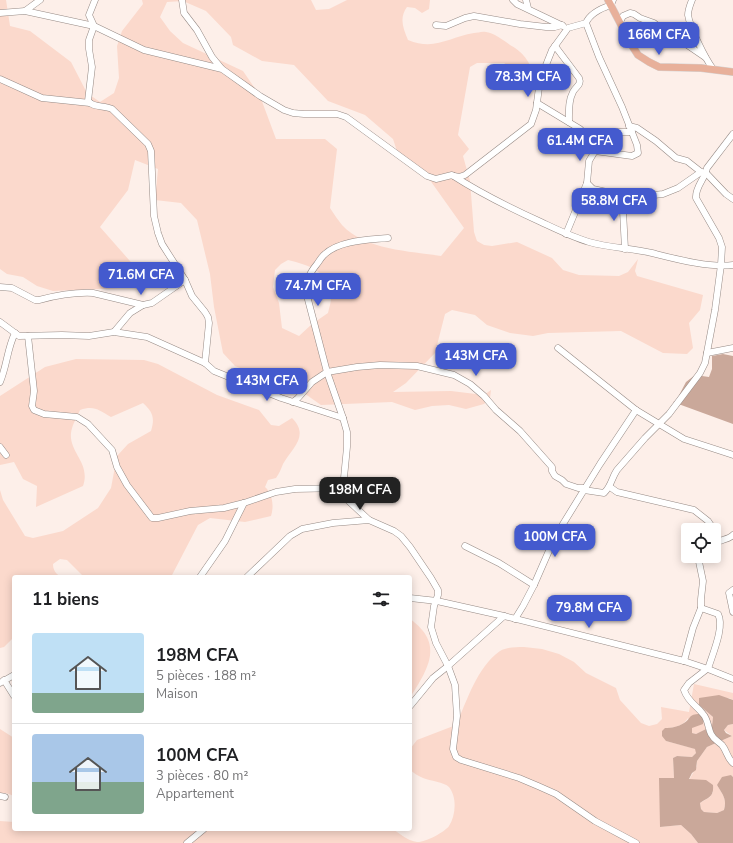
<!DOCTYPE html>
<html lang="fr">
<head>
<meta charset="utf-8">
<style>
	:root { --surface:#fff; --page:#f6f6f6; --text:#202124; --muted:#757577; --line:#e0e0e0; --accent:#445ace }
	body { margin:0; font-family:"Nunito Sans",sans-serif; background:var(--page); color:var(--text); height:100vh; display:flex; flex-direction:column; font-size:15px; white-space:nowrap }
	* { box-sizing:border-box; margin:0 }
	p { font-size:13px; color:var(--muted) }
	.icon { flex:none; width:22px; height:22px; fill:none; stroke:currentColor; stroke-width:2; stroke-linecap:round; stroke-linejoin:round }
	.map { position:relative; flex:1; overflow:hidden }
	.panel { position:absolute; left:12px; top:575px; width:400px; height:256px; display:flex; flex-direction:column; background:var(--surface); border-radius:4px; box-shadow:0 2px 10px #0003 }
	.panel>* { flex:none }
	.controls { position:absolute; left:681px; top:523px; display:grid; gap:8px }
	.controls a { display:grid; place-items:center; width:40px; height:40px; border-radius:4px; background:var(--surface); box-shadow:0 2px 10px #0003; font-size:20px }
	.price { position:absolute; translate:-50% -34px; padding:0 9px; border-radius:8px; background:var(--accent); color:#fff; font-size:13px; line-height:26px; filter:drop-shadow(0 1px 2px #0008) }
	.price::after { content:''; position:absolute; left:50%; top:24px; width:12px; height:9px; margin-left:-6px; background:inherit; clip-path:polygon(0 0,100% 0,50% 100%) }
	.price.selected { background:#222; color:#fff }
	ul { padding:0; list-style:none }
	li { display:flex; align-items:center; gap:12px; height:100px; padding:0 20px }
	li+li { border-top:1px solid var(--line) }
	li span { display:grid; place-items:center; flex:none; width:112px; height:80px; border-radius:4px; color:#555 }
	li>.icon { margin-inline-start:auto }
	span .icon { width:48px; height:48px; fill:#fffc; stroke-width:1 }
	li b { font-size:17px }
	h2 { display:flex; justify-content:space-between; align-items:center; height:48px; padding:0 20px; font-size:17px }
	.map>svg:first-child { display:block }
</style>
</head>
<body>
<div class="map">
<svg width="733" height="843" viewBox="0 0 733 843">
	<rect width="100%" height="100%" fill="#fdefe9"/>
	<g fill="#fbd9cc" fill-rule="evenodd">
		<path d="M0 0H6L10 26 30 31 71 62 87 93 100 102 114 93 119 78 117 46 122 31 143 4 142 0H311L316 10 329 9 347 0H430L429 9 422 13 415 8 407 7C399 18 403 28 408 40 435 51 449 37 474 33 477 33 482 31 486 32 492 32 505 41 510 45 522 51 531 62 533 76L524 78 504 63H477L470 67 458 135 469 149 463 156 470 181 474 232 477 241 484 245 492 246 517 242 552 258 563 270 579 275 619 276 628 272 638 259 635 271 637 276 703 295 700 310 689 323 693 348 687 354 663 353 621 331 548 333 533 336 510 333 487 325 475 315 452 310 445 314 435 353 406 383 393 392 451 391 484 395 491 390 490 398 484 404 466 409 449 405 432 406 415 410 392 402 321 405 301 391 235 366 223 353 214 307 210 274 197 220 181 203 155 200 158 169 135 160 128 190 100 227 137 269V284L120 288 53 291 37 286 23 277 7 274 0 269ZM183 1 206 11 231 37 233 45 262 61 294 65 328 101 365 115 393 139 398 154 427 176 464 228 441 256C410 251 365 250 342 225 338 220 334 214 330 208L337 149 325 139H276L260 96 243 71 183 43 170 31 160 17 167 2ZM288 260C309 265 331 272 331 298 331 303 329 308 328 313L312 324 299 336 282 328 279 303 273 287 275 270 281 264Z"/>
		<path d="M76 359 144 360 158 364 217 395 259 410 271 425 279 426 292 418C310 436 292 448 283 464 281 469 279 474 276 478L268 480 265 487C273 494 274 507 271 516L245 522 210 518 198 525 171 577H84L67 560 60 559 53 564C53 570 56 574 61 577H14V637L4 647 0 648V490L3 500 25 536 33 538 63 531 98 508 111 488 117 456 128 444 151 431C155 418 153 412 143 403L111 417C99 410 94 405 80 410 77 417 72 425 71 433 69 453 91 463 83 486L36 507 37 486 23 479 14 462 0 465V396L45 367Z"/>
		<path d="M410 619C445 644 428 669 410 698Z"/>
		<path d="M524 647 542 649 559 654 574 662 586 673 616 688 620 700 641 723 649 726 657 724 662 719 661 707 689 712 694 684 733 693V700L729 698 699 705 713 717 712 726 696 734 692 733V728L688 718C683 726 674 728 665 728L666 741 696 749V753L692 757 677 756 673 758 674 778H660V827L681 825 691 834 698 843H0V821L14 822V829H393C400 834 408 841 417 842 424 843 445 832 449 826 456 815 457 797 449 787 444 782 430 781 423 778 418 776 414 773 410 770V749L417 740 456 725C467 701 477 667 500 651 507 647 516 647 524 647Z"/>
		<path d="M733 724V777L731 775 717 785C723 795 727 799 724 810L717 813 704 812 701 809 700 803 710 797 713 792 689 780 697 766V761L707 747 732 736 724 730 728 725Z"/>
		<path d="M0 729 14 738V796L6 793H0Z"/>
	</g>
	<g fill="#caa89a">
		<path d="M723 354 733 356V424L673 402 676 401 686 382 695 375 709 377 712 369V356Z"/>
		<path d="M719 695 733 700V724L728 725 724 730 726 733 732 736 707 747 697 761 696 770 692 773 689 779 706 780 713 785C714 797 709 797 700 803L701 809 704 812 717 813 724 810C727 799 723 795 717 785L722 777 731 775 733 777V843H698L691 834 681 825 660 827 659 778H674L673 758 677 756 692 757 696 753 695 749 666 741 662 736V731L665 728C671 728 678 727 684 723 691 719 688 714 700 714L703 718V724L692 728V733L696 734 712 726 713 717 699 705V698Z"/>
	</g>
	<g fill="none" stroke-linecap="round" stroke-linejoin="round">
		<g stroke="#968a85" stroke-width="7">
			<g id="minor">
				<path d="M95 0 89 15 94 26 89 40V49L92 67 88 101C93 108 104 105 112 109L148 144 151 151 154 216 158 233 162 244 185 280 192 296 205 312 208 317 209 323 205 363"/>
				<path d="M182 0 184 13 197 30 212 57 221 68"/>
				<path d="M513 0 517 4 563 26"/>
				<path d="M526 0 528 8"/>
				<path d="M692 0C690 5 688 10 688 15 690 28 705 58 713 69"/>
				<path d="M25 11 40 0"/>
				<path d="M0 13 25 11 94 26 144 50 222 69 260 96 284 110 293 113 304 114H337L346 117 427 176 436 179 452 175C480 193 510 208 541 222 556 229 572 237 589 242 610 248 631 248 652 253 676 259 709 268 733 265"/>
				<path d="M620 22 623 16 630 13 634 14 640 18 654 23 669 35 683 42 705 57"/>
				<path d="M436 25 446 26 465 18 474 16 520 24 546 27H555L562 25"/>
				<path d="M555 46 579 78C582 85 576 86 573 92 568 101 569 112 569 122"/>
				<path d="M0 79 42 98 90 103"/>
				<path d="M537 103 580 129 586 135 588 141 595 151 632 156 638 153 637 145 622 107 599 57 586 23C590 13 602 8 611 5L613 0"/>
				<path d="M629 126 637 128 656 141 676 158 687 161 701 172 706 173 726 194 733 199"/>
				<path d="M584 132H632"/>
				<path d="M454 176 459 177 465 175 531 124 536 110 540 80 552 50 568 28 586 23"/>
				<path d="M587 183 593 189 625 196 654 195 663 194 678 188 701 172"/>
				<path d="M566 234 587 183 589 161 595 151"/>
				<path d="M625 249 623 211 625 196"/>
				<path d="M0 287 12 288 35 300H39C58 295 74 292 93 293L143 305"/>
				<path d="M0 322 19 336 62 335 89 336 114 332 147 337 205 363 214 371 281 398 343 418"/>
				<path d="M114 332 130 313 143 305 152 303 185 280"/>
				<path d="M28 336 34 391 32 406 34 410 44 414 77 417 88 424 112 450 117 467 127 485 152 518H158L190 511 224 508 244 503 276 492 295 489 343 488"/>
				<path d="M558 348 636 410 684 439 733 455"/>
				<path d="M707 353 733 348"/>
				<path d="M0 382C7 366 7 349 15 333"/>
				<path d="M293 402 298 398 312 382 327 372 357 367 380 365 417 366 454 375 470 384 484 396 496 410 520 431 552 467V471L555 476 562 480 566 484 578 488H586"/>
				<path d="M0 447 6 455"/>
				<path d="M610 487 617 492 694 510 708 521 714 530"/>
				<path d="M584 490 604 493C612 485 611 479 617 470L645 438 669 414 700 373 705 363 715 310 721 265 722 247 719 238 696 198C695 187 705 179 707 168L733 134"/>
				<path d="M369 520 340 493 343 488 347 447V432L343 418 327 372 306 292C307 279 309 274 317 264 320 260 322 256 325 254 340 240 369 240 388 238"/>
				<path d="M714 544C721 539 728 540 733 535"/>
				<path d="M465 546 499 563 534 585"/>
				<path d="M200 577 225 541 244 503"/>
				<path d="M247 577 290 536 302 529 333 523 369 520 394 531 401 536 410 547 431 578 438 590V595L434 606 431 627 436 643 448 666 455 685 457 716 453 749 456 757 461 760 519 778 538 786 556 794 595 821 636 843"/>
				<path d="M733 590 729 593 733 612"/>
				<path d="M410 598 437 601 504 616 684 661 708 669 733 679"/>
				<path d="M701 608 718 614C725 627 712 655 708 669"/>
				<path d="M515 619 523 606 534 585 555 537 600 464 636 410"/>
				<path d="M684 661 693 628 701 608V599L703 581 698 557 699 556"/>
				<path d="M707 669 689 683 684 690C688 702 696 705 703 714 708 719 708 728 711 734 714 740 718 741 722 745 727 751 727 758 733 763"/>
				<path d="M4 680 14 696"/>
				<path d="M0 683 14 675"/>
				<path d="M410 706 433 678 448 666 504 616"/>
				<path d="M0 796 5 797"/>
				<path d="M187 843 204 829"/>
			</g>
		</g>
		<g stroke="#d4d3d3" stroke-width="8">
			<path id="major" d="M608 0 631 44 638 55 649 62 659 67 701 68 733 72"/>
		</g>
		<use href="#minor" stroke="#fff" stroke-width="6"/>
		<use href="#major" stroke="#e8b09a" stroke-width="7"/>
	</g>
</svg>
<div class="controls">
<a><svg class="icon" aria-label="locate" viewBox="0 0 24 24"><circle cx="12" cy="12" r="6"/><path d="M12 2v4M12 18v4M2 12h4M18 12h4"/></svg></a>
</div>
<b class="price" style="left:659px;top:56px">166M CFA</b>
<b class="price" style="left:528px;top:98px">78.3M CFA</b>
<b class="price" style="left:580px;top:162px">61.4M CFA</b>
<b class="price" style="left:614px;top:222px">58.8M CFA</b>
<b class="price" style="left:141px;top:296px">71.6M CFA</b>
<b class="price" style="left:318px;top:307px">74.7M CFA</b>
<b class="price" style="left:476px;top:377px">143M CFA</b>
<b class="price" style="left:267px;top:402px">143M CFA</b>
<b class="price selected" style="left:360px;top:511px">198M CFA</b>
<b class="price" style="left:555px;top:558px">100M CFA</b>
<b class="price" style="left:589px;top:629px">79.8M CFA</b>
<section class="panel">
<h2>11 biens<svg class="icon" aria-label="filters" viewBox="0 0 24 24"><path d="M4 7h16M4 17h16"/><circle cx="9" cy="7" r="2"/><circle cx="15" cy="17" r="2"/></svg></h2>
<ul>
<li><span style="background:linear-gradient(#bfe0f5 75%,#7fa58c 0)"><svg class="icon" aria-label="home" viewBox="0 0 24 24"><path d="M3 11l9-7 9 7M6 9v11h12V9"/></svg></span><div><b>198M CFA</b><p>5 pièces · 188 m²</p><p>Maison</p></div></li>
<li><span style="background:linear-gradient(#a9c7e8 60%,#7fa58c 0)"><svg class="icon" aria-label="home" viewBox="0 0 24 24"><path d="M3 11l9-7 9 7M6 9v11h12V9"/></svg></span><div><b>100M CFA</b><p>3 pièces · 80 m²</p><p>Appartement</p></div></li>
</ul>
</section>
</div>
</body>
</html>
